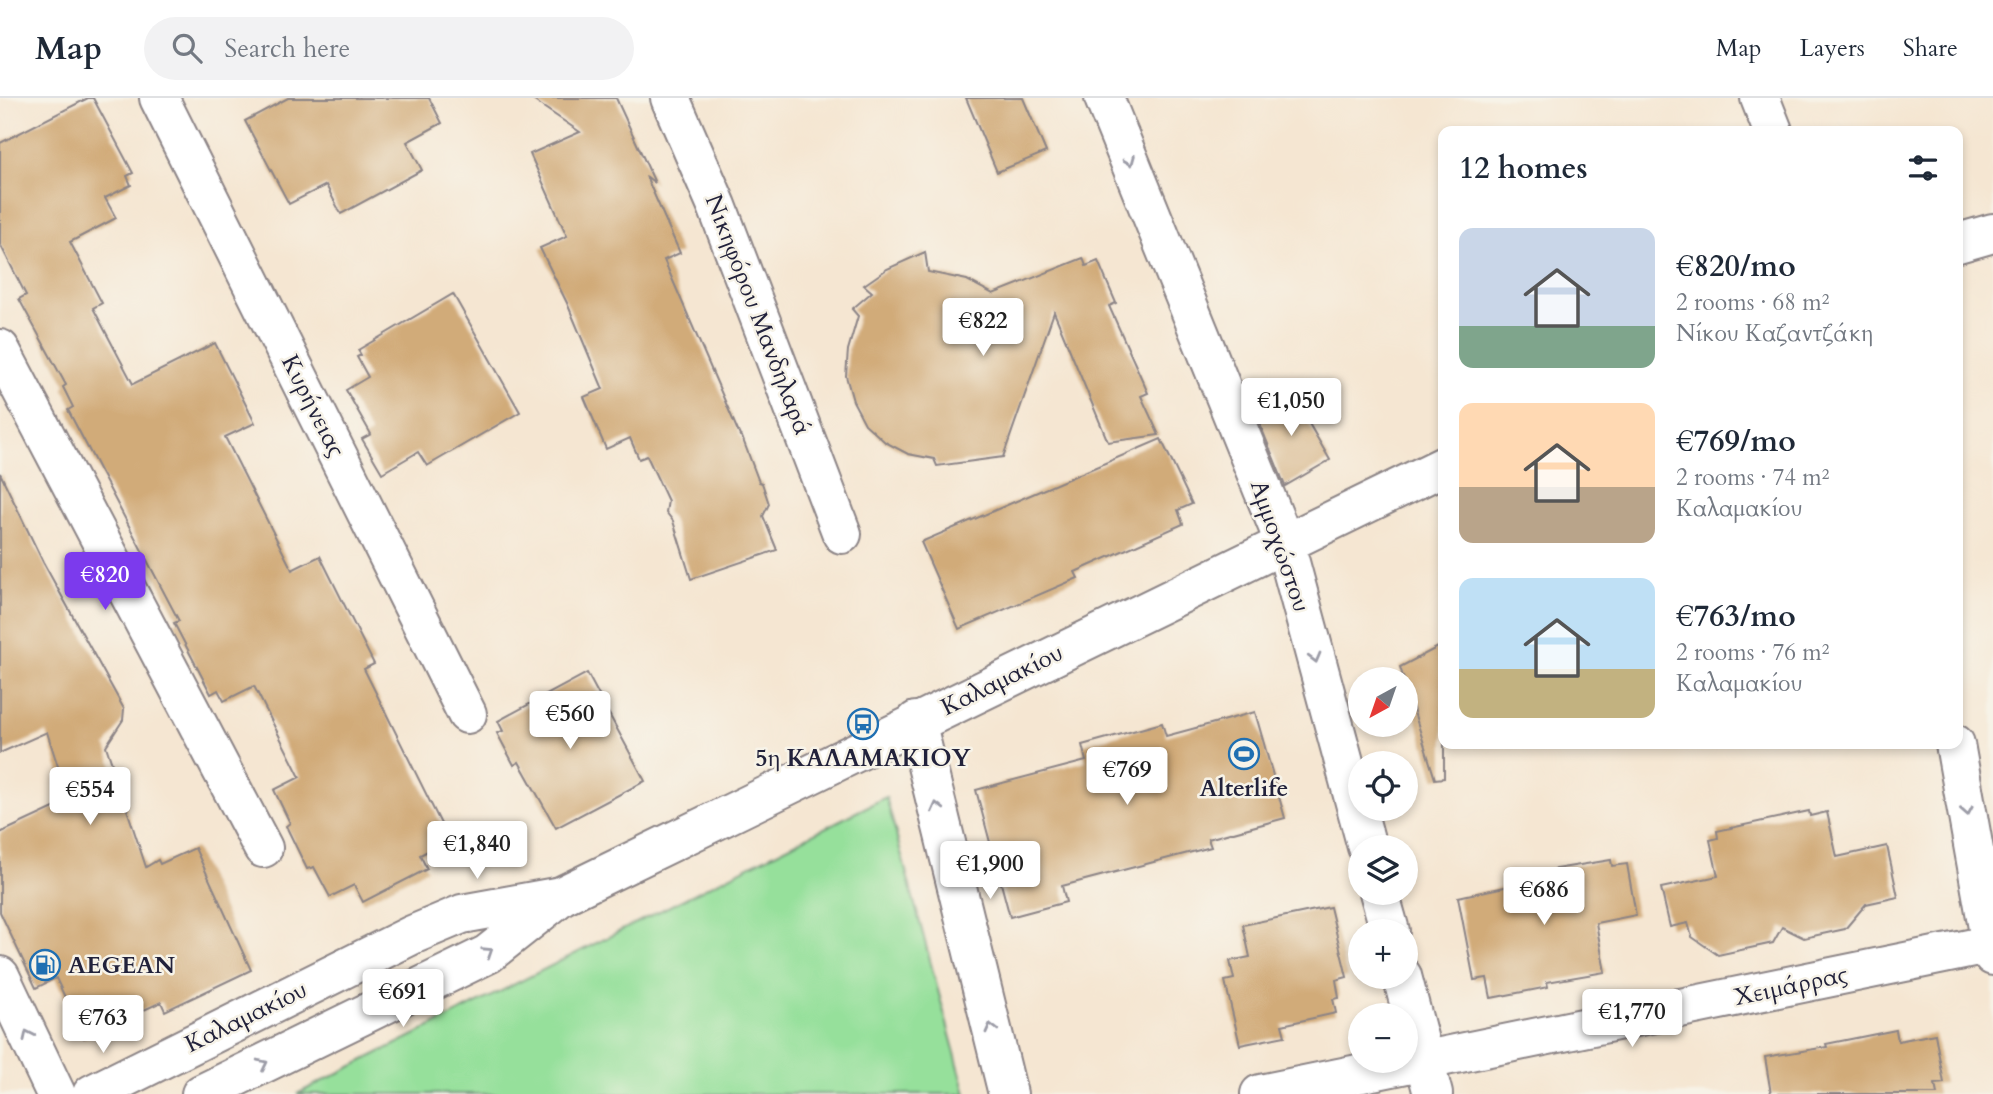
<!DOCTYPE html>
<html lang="en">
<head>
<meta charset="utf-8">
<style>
	:root { --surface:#fff; --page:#f2f2f3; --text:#1f2937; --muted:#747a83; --line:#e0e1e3; --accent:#7c3aed }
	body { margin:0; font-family:Cardo,serif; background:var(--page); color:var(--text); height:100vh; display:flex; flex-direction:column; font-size:26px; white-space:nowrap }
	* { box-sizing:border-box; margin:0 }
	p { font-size:23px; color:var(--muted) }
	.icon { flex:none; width:38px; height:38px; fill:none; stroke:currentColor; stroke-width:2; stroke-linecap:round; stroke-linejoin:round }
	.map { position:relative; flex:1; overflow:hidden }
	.details { position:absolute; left:1438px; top:28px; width:525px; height:623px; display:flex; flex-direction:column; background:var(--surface); border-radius:14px; box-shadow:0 4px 10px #0003 }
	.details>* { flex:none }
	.needle { width:46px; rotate:220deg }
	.tools { position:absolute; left:1348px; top:569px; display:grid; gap:14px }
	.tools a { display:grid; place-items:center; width:70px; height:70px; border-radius:50%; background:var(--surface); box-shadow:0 4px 10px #0003; font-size:35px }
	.price { position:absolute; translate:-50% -60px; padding:0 16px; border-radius:7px; background:#fff; color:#222; font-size:23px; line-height:46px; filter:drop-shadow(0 2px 4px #0008) }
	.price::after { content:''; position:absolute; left:50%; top:42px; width:21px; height:16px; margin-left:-10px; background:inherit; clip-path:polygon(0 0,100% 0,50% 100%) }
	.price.current { background:var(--accent); color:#fff }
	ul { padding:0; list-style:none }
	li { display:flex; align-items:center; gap:21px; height:175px; padding:0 21px }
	li span { display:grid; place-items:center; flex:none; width:196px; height:140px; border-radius:14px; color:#555 }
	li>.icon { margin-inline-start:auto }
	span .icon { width:84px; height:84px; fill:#fffc; stroke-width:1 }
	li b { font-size:30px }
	h2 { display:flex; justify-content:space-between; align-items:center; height:84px; padding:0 21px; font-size:30px }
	header { display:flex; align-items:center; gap:42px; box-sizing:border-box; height:98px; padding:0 35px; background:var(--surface); border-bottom:2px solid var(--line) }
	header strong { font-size:33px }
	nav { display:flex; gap:38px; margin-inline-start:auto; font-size:24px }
	.search { width:490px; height:63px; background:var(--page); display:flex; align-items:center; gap:18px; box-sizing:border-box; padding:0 24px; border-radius:38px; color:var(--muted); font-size:26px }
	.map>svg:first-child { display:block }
</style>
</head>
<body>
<header>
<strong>Map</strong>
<div class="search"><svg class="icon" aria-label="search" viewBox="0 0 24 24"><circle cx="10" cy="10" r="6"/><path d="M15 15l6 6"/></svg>Search here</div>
<nav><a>Map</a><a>Layers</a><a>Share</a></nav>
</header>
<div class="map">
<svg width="1993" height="996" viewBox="0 0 1993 996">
	<rect width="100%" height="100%" fill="#f7f3e8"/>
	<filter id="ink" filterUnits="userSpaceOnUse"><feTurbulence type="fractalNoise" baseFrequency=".0143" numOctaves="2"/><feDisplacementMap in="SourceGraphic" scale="14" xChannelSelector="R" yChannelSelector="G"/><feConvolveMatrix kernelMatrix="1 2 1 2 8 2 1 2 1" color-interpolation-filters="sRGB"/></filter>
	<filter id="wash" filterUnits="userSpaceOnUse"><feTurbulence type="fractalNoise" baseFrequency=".00686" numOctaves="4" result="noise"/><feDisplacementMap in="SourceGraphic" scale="28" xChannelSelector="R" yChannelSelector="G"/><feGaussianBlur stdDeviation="1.57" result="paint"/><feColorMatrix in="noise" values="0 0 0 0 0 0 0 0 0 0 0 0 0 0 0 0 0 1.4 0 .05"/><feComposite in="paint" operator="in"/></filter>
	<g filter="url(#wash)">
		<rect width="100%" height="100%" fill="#f5e6d2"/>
		<path fill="#96e09b" stroke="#5c816b" stroke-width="2" d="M886 699 966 996H297Z"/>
		<g id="blocks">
			<g fill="#d1ab79">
				<path d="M88 0H93L133 75 127 78 131 87 105 100 116 120 70 144 102 205 93 210 133 286 215 245 255 325 225 339 292 472 320 458 374 566 364 571 449 742 420 757 427 771 363 804 354 787 330 799 314 769 307 771 286 728 290 725 274 692 300 679 254 588 224 603 218 592 211 596 174 525 179 523 68 312 73 309 63 289 66 287 19 201 26 197 0 146V45Z"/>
				<path d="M288 0H429L442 25 407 44 422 72 341 116 326 87 289 106 245 23Z"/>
				<path d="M530 0H616L655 85 646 78 680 155 664 162 740 338 742 339 759 384 762 385 769 406 763 418 777 452 691 481 673 423 666 414 668 403 647 358 639 361 630 340 606 351 584 299 603 291 567 205 540 150 567 138 530 56 580 34Z"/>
				<path d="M966 0H1023L1046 54 997 74Z"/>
				<path d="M925 154 928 174 967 182 993 196 1083 160 1086 168 1098 163 1116 205 1109 208 1148 295 1141 298 1159 337 1108 344 1054 214 1003 359 937 368 934 361 908 356 885 344 865 326 853 303 846 278 848 252 858 218 852 211 872 194 864 187 887 171Z"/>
				<path d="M453 196 520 314 427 368 418 354 382 375 362 341 371 336 346 292 368 279 357 259 361 257 358 252Z"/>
				<path d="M1289 291 1330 362 1285 388 1261 329 1260 308Z"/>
				<path d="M1161 341 1192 406 1178 412 1183 426 1075 474 1078 480 959 531 921 444Z"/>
				<path d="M0 375 43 464 124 611 123 622 106 648 146 769 158 762 160 766 195 750 251 872 165 913 161 904 84 940 56 880 36 890 0 814V735L69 703 47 634 0 655Z"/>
				<path d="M1444 546V680L1435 681 1400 569Z"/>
				<path d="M587 575 645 683 556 730 519 664 514 667 497 635 503 633 498 623Z"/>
				<path d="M1255 614 1285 720 1208 741 1211 749 1062 788 1066 804 1010 819 976 692 1086 663 1082 647 1162 625 1166 638Z"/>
				<path d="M1809 713 1810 718 1827 714 1837 759 1887 748 1898 799 1866 806 1845 831 1804 840 1782 829 1773 845 1718 857 1692 839 1688 825 1670 829 1661 790 1718 778 1710 742 1718 740 1717 733Z"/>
				<path d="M1611 762 1612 768 1627 766 1636 817 1596 825 1605 874 1547 884 1548 889 1491 900 1487 880 1474 882 1458 799 1556 778 1555 771Z"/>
				<path d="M1330 809 1347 879 1336 882 1339 900 1333 901 1336 915 1282 927 1285 938 1240 947 1225 883 1234 881 1230 863 1250 859 1243 827Z"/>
				<path d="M1896 932 1898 943 1935 936 1944 985 1935 986 1937 996H1771L1765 959 1827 949 1826 946Z"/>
			</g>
		</g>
	</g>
	<g filter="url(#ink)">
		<use href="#blocks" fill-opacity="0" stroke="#8c8486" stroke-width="2"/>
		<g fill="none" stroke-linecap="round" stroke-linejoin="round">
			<g stroke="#8c8486" stroke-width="42">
				<g id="minor">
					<path d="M159 0 467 616"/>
					<path d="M670 0 717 108 842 436"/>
					<path d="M1104 0 1285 446 1367 749"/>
					<path d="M1760 0 1773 33"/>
					<path d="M0 251 263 750"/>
					<path d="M916 623 1008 996"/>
					<path d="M1955 646 1993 858"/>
					<path d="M1379 794 1390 833"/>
					<path d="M0 878 56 996"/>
					<path d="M1402 878 1433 996"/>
					<path d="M1260 996 1993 846"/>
				</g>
			</g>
			<g stroke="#8c8486" stroke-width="42">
				<g id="major">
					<path d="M1958 145 1993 135"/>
					<path d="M92 996 412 837 462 816 556 799"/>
					<path d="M201 996 488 856 561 798 1444 368"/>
				</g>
			</g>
			<use href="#minor" stroke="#fff" stroke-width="38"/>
			<use href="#major" stroke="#fff" stroke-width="38"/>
		</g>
		<defs><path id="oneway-chevron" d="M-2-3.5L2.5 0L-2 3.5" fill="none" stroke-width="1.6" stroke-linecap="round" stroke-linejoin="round" transform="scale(1.75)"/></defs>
		<g stroke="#9c9ca7">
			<use href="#oneway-chevron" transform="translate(1130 63) rotate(68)"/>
			<use href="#oneway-chevron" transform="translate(1315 560) rotate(75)"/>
			<use href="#oneway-chevron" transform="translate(937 709) rotate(-104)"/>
			<use href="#oneway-chevron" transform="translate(1967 713) rotate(80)"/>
			<use href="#oneway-chevron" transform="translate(488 854) rotate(-33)"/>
			<use href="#oneway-chevron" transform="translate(991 930) rotate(-104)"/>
			<use href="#oneway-chevron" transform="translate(28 937) rotate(-115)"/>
			<use href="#oneway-chevron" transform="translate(263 966) rotate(-26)"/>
		</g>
	</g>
	<defs>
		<g id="bus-ring" transform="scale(1.575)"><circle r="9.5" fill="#f7f3e8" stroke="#1f6fb2" stroke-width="1.5"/><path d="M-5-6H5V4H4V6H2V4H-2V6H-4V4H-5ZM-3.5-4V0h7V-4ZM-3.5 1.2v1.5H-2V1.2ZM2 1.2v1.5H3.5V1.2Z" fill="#1f6fb2"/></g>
		<g id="stadium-ring" transform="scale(1.575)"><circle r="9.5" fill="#f7f3e8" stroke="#1f6fb2" stroke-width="1.5"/><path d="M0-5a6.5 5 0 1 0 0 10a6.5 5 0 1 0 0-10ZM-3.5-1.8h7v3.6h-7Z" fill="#1f6fb2"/></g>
		<g id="fuel-ring" transform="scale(1.575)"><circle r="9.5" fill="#f7f3e8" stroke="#1f6fb2" stroke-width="1.5"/><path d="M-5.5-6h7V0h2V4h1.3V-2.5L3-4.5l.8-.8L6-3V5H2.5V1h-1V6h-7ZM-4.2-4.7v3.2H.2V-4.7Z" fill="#1f6fb2"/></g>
	</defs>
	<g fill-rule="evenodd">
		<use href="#bus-ring" x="863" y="626"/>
		<use href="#stadium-ring" x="1244" y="656"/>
		<use href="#fuel-ring" x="45" y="867"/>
	</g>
	<g text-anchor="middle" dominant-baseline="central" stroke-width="5" stroke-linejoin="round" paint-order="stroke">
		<g font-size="24" fill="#22223b" stroke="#f7f3e8">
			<text transform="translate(758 217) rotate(69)">Νικηφόρου Μανδηλαρά</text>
			<text transform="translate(313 308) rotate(63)">Κυρήνειας</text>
			<text transform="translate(1280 448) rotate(71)">Αμμοχώστου</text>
			<text transform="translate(1002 582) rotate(-26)">Καλαμακίου</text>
			<text transform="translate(1791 888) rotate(-12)">Χειμάρρας</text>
			<text transform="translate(246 919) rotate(-26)">Καλαμακίου</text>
		</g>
		<g font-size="24" font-weight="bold" fill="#22223b" stroke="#f7f3e8">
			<text x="863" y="660">5η ΚΑΛΑΜΑΚΙΟΥ</text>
			<text x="1244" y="690">Alterlife</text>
			<text x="68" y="867" text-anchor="start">AEGEAN</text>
		</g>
	</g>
</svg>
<div class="tools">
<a><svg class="needle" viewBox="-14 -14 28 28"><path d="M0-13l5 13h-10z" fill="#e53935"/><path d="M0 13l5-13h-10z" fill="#747a83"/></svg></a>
<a><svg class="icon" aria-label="locate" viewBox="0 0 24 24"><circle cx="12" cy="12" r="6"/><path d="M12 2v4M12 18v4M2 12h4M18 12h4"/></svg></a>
<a><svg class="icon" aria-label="layers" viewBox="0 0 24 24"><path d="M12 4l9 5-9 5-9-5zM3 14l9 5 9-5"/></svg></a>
<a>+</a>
<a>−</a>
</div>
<b class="price" style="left:983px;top:260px">€822</b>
<b class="price" style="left:1291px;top:340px">€1,050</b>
<b class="price current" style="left:105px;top:514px">€820</b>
<b class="price" style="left:570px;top:653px">€560</b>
<b class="price" style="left:1127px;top:709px">€769</b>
<b class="price" style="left:90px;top:729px">€554</b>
<b class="price" style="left:477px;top:783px">€1,840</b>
<b class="price" style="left:990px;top:803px">€1,900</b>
<b class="price" style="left:1544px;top:829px">€686</b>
<b class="price" style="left:403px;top:931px">€691</b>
<b class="price" style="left:1632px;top:951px">€1,770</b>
<b class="price" style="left:103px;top:957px">€763</b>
<section class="details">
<h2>12 homes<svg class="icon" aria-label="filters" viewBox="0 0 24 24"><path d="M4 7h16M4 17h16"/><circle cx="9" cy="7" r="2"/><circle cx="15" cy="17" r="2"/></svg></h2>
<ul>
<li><span style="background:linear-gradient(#c9d6e8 70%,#7fa58c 0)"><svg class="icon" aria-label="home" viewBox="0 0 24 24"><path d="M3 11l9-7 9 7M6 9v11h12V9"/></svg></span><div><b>€820/mo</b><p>2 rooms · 68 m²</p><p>Νίκου Καζαντζάκη</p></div></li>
<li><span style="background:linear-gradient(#ffd9b3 60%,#b9a48a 0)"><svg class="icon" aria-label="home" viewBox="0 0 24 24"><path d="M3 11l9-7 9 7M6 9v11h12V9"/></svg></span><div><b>€769/mo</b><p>2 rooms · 74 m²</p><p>Καλαμακίου</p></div></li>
<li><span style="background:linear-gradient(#bfe0f5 65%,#c2b280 0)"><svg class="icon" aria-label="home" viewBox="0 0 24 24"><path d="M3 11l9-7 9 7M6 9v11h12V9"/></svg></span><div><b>€763/mo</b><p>2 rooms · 76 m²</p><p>Καλαμακίου</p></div></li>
</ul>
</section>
</div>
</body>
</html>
